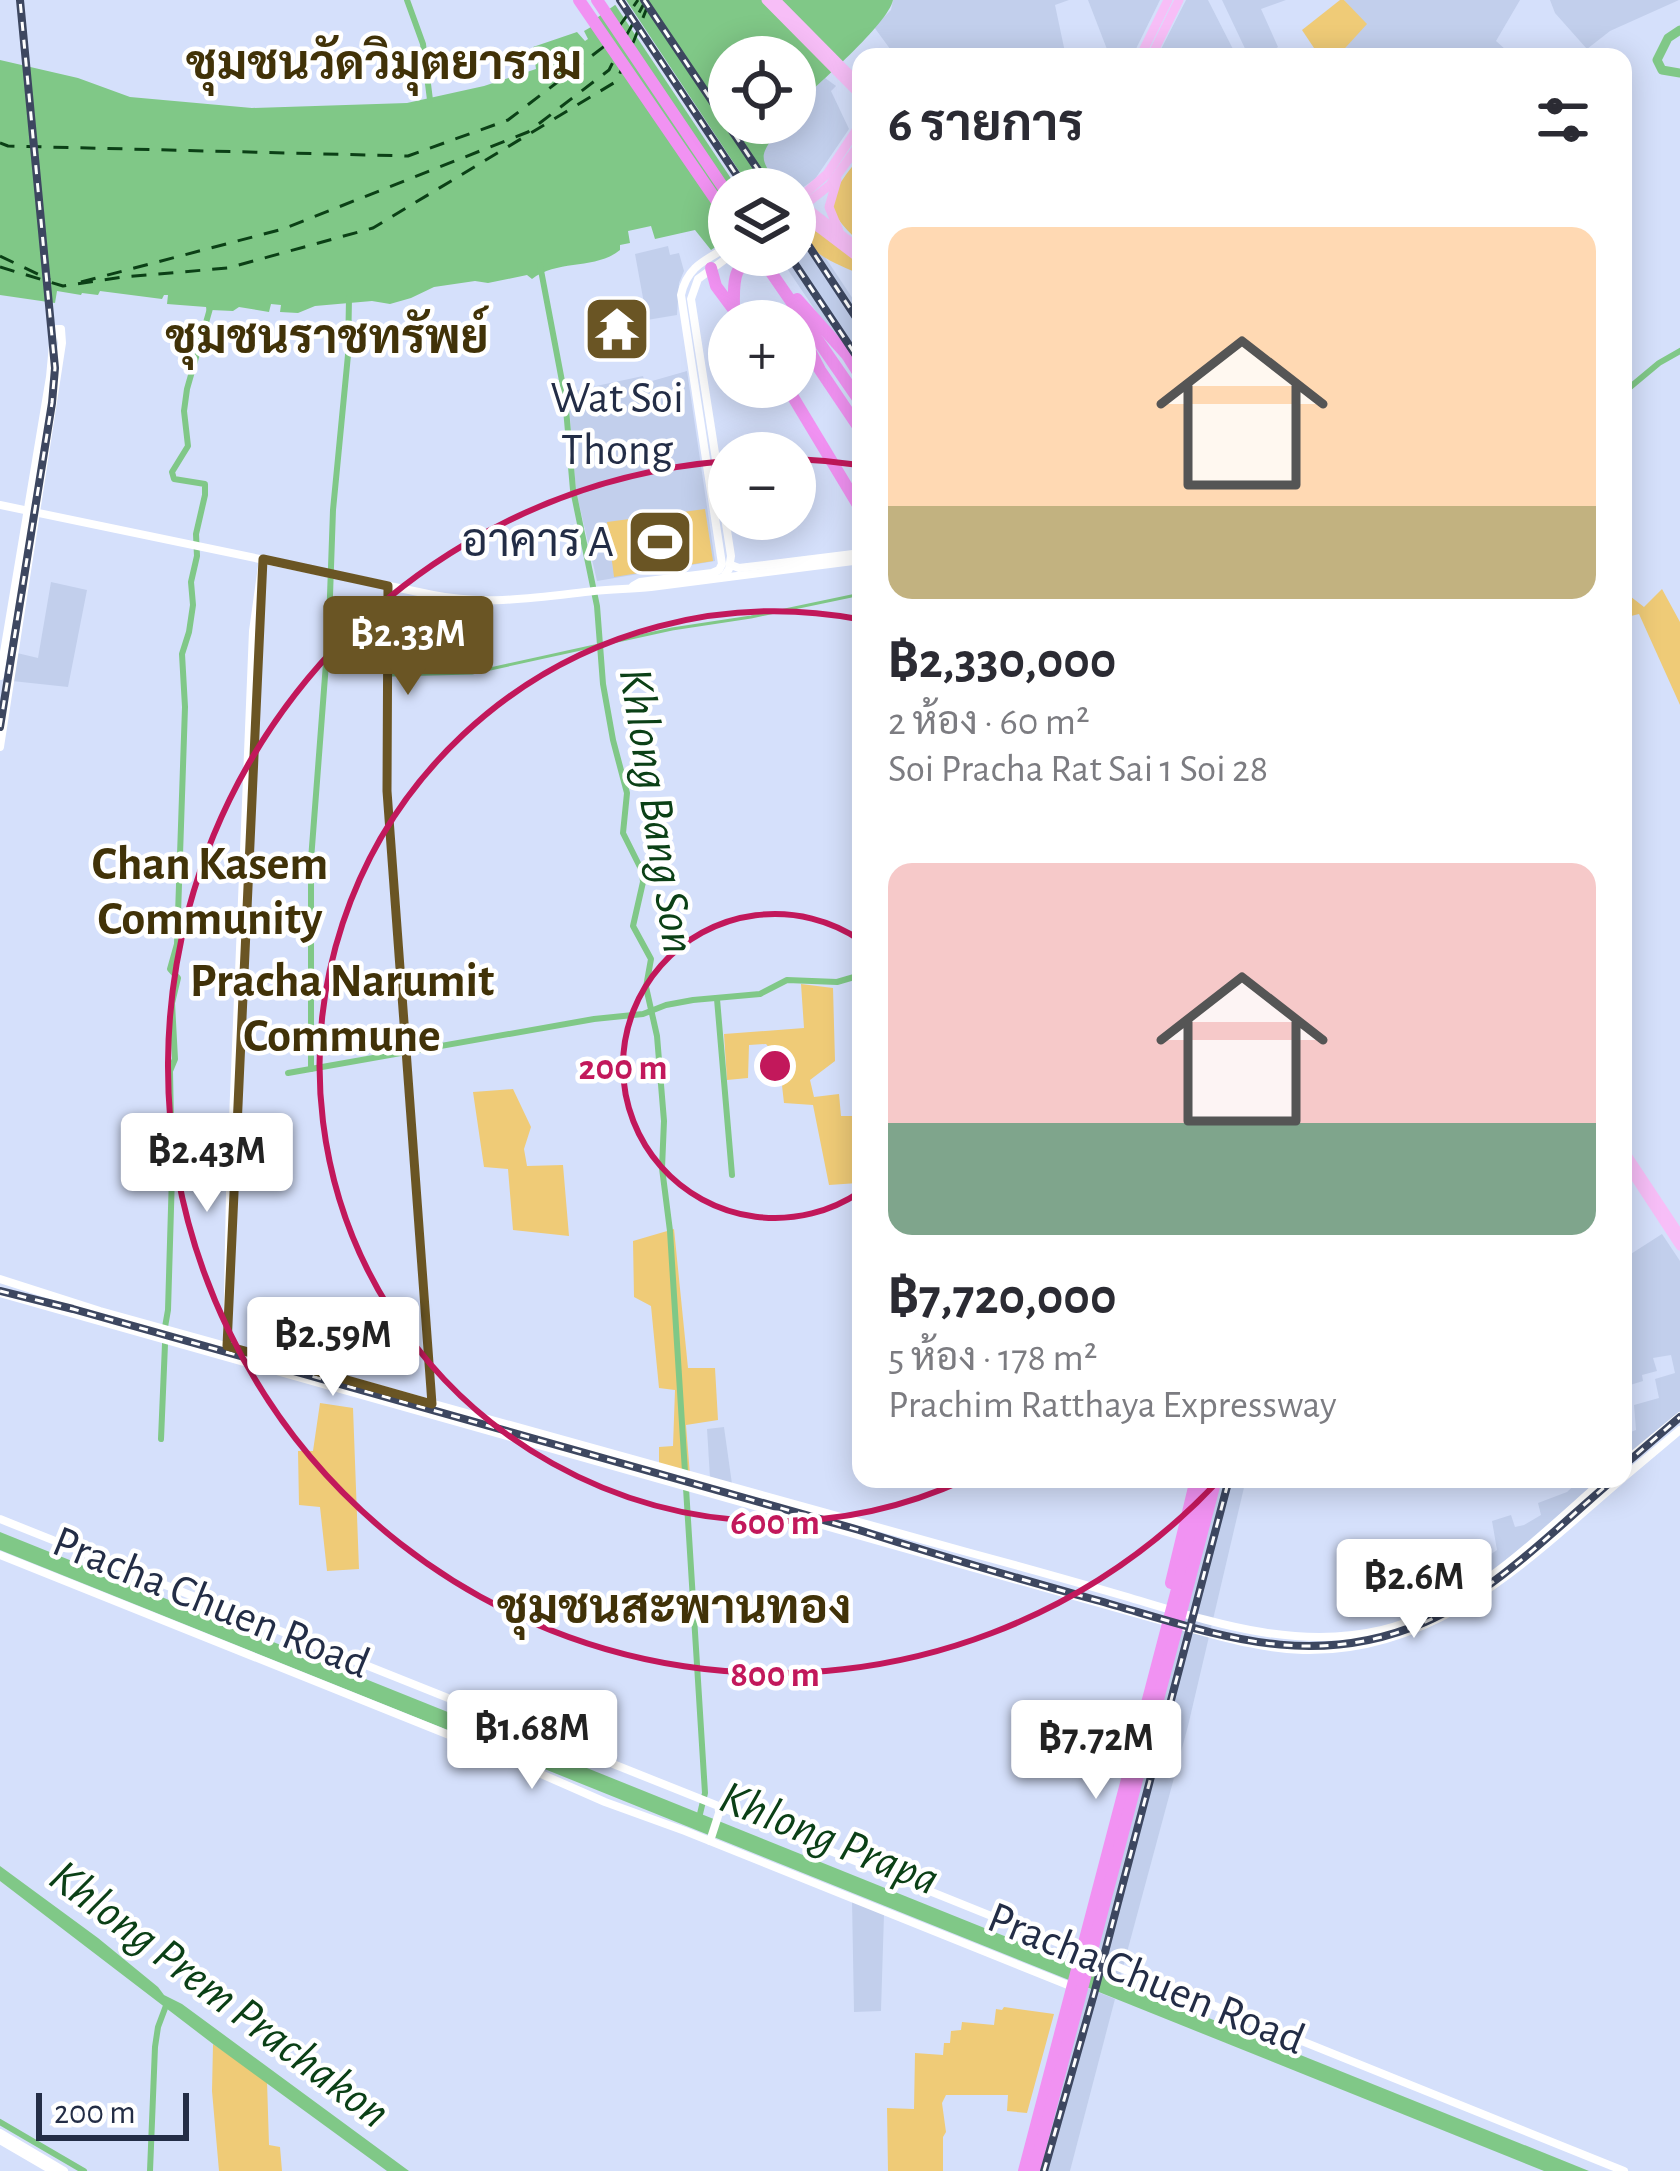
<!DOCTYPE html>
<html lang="th">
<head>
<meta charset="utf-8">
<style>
	:root { --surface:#fff; --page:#f2f2f3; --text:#2b2b33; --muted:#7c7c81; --accent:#6a5524 }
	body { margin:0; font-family:"Alegreya Sans",Sarabun,sans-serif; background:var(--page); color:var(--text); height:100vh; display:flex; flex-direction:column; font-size:45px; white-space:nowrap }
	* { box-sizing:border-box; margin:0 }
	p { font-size:39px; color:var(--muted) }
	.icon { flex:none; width:66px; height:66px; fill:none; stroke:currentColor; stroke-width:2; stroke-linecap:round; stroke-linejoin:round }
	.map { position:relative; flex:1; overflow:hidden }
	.drawer { position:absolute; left:852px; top:48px; width:780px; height:1440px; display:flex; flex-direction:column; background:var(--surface); border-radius:24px; box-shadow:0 6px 30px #0003 }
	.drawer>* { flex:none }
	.fabs { position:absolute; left:708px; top:36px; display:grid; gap:24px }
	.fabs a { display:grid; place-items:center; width:108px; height:108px; border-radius:50%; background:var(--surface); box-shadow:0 6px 30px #0003; font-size:60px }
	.scale { position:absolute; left:36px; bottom:30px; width:153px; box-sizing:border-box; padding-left:12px; border:6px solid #232d46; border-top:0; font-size:33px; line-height:42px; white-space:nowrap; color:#232d46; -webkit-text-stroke:9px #fff; paint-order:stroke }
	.price { position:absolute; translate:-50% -102px; padding:0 27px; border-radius:12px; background:#fff; color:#222; font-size:39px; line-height:78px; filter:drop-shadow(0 3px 6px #0008) }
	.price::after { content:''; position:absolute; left:50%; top:72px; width:36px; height:27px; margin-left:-18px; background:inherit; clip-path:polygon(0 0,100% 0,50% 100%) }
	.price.on { background:var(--accent); color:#fff }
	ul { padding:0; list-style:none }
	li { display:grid; align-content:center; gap:24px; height:636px; padding:0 36px }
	li span { display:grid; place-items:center; height:372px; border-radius:24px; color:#555 }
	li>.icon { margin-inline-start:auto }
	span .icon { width:216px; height:216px; fill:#fffc; stroke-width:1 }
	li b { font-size:51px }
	h2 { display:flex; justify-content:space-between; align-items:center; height:144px; padding:0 36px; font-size:51px }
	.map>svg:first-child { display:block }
</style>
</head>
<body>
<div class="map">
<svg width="1680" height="2171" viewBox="0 0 1680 2171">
	<rect width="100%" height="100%" fill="#d5e0fb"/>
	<g fill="#c2cfec">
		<path d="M893 0H1069L1055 5 1066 57H896L874 27 891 10Z"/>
		<path d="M1088 0H1160L1132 57H1110Z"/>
		<path d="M1186 0H1208L1237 57H1157Z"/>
		<path d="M1222 0H1286L1261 9 1278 47 1263 57H1249Z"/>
		<path d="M1344 0H1520L1496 41 1506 50 1502 57H1466L1457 49 1451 57H1337L1366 24Z"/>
		<path d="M1550 0H1679L1610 31 1587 49 1555 13Z"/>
		<path d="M825 78 836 86 831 91 849 129 815 179 795 193V189H774L777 185 762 162V154L780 123H795V106Z"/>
		<path d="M795 212 861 311V378L778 255H795Z"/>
		<path d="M668 246 670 255 679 253 684 271 679 283 677 315 647 320 635 254Z"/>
		<path d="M687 371 715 561 597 581 576 491 568 392 643 376 645 383Z"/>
		<path d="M51 582 87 590 68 687 12 681 17 653 38 658Z"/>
		<path d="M1662 1234 1680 1261V1412L1623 1460V1447L1628 1445 1625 1434 1636 1430 1634 1405 1659 1398 1655 1379 1675 1373 1671 1355 1653 1358 1657 1371 1642 1375 1643 1381 1627 1386 1623 1369V1259Z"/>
		<path d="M724 1427 732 1484 710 1478 707 1429Z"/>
		<path d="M1218 1479H1246L1188 1726 1119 1982 1090 1970Z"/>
		<path d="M1581 1479H1601L1485 1578 1461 1593 1456 1571 1470 1568 1497 1550 1492 1521 1511 1515 1515 1527 1524 1525 1541 1515 1538 1503 1567 1492Z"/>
		<path d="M852 1900 884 1914 881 2011 854 2012Z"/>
		<path d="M1085 1987 1115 1999 1070 2171H1036Z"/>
	</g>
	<g fill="#efcb77">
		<path d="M1340 0H1344L1367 24 1337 57H1320L1302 30Z"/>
		<path d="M861 155V243C818 205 830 196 861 155Z"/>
		<path d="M795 222 822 234 861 262V274C836 265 800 249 795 222Z"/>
		<path d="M705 509 713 561 614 577 607 522Z"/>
		<path d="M1662 589 1680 622V705L1639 614 1623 618 1626 593 1644 607Z"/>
		<path d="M801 984 833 988 835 1061 810 1080 814 1097 839 1094 841 1116H861V1178L858 1183 829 1185 813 1105 784 1103 779 1059 766 1044 749 1045 748 1078 727 1080 724 1034 804 1028Z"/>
		<path d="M513 1089 531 1127 524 1149 527 1166 563 1165 569 1236 513 1230 508 1169 484 1167 473 1092Z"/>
		<path d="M674 1229 688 1368H715L718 1420 686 1425 690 1475 659 1465V1447L673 1446 675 1390 659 1388 651 1306 634 1297 633 1241Z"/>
		<path d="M320 1403 353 1408 359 1569 327 1571 320 1507 299 1505 298 1451H313Z"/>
		<path d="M1004 2007 1054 2014 1027 2113 1007 2111 1008 2095H946L942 2103 946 2132 943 2137V2171H888L887 2108 914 2109 915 2053 943 2055 944 2043H950L951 2031 961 2030 962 2022 994 2025 996 2009 1002 2010Z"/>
		<path d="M213 2044 267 2081 269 2145 280 2147 282 2171H219L212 2091Z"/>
	</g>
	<g fill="#80c887">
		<path d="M622 0H893C888 24 817 85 795 106V57H729V123H780C764 157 754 151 778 185L774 189H763L750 170 744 174 745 189H729V238L711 250 695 230 655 239 651 226 628 231 630 243 620 245V250C596 270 558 259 532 279L527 275 488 283 475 281 434 287 411 298 390 304 372 301 315 306 298 313 280 312 281 305 271 304 269 312 239 307 233 311 211 310 207 313 206 307 167 304 168 295H164L162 299 100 291 98 295 82 293 81 295 57 291 55 303 0 295V60L78 78 130 97 252 108 407 103 484 86 536 69 533 47 577 32 585 41 588 39 584 31 591 27V22Z"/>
		<path d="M0 1532 1589 2171H1544L0 1550Z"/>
		<path d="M0 1866 98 1938 158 1987 164 1995 182 2004 409 2171H387L213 2044 0 1881Z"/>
	</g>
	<path fill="#d5e0fb" d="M612 0H626L751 189H738Z"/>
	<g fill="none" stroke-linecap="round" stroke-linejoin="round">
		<path stroke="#80c887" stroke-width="3" d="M391 675 472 673 672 629 751 617 861 594"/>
		<g stroke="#80c887" stroke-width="6">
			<path d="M407 0 423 44 430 100"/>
			<path d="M540 265 565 397 573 490 597 606 603 684 613 740 627 793 623 833 642 871 643 882 633 926 651 959 646 987 657 1036 664 1121 662 1168 670 1231 705 1793 699 1818"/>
			<path d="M1623 393 1659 363 1680 351"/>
			<path d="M717 999 732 1175"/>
			<path d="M311 1069V860L329 624 333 510 348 355 349 298"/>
			<path d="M288 1073 594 1019 643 1014 666 1005 693 1000 760 994 787 980 837 982 861 975"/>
			<path d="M165 1327 168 1310 172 1175 170 1071 175 1059 172 1003 178 978 170 969 177 944 185 707 182 654 189 632 193 605 191 582 197 556 196 534 205 495V484L174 479 172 472 188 446 184 411 187 389 211 305"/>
			<path d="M161 1439 165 1344"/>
			<path d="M0 2122 84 2171"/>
			<path d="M150 2171 155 2047 158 2027 167 2003"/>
		</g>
		<path stroke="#80c887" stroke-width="9" d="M1680 30 1668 38 1657 60 1662 70 1680 73"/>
		<g stroke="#0b4016" stroke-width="3" stroke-dasharray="15 12" stroke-linecap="butt">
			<path d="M618 28 638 0"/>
			<path d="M626 36 646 0"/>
			<path d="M633 43 650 0"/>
			<path d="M0 143 8 146 408 156 508 120 606 45"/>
			<path d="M0 256 50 280"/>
			<path d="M0 267 63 286 123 277 228 268 373 228 617 81 622 68"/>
			<path d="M81 282 283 229 528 132 609 70 614 60"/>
		</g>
		<g stroke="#fff" stroke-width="8">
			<path d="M795 219 813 227"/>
			<path d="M0 505 433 595C487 606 540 597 594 591 614 589 633 589 651 587L861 560"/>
			<path d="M731 565 739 568 861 553"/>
			<path d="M725 575 729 569 731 556 691 299 698 279 731 255"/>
			<path d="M388 586 387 791 432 1405"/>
			<path d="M633 586 640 582 712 573 719 570 722 564 681 295C687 266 706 260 729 246"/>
			<path d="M0 676 50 377 54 334 57 329H61L62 343 0 747"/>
			<path d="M0 1279 100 1311C389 1391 677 1474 967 1552 1019 1566 1072 1581 1124 1596 1209 1621 1293 1651 1382 1630 1471 1608 1538 1537 1605 1479"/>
			<path d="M0 1293 1166 1622C1210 1633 1257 1649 1303 1650 1438 1653 1527 1560 1622 1479"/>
			<path d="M227 1346 230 1193 253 631 263 559"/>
			<path d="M1623 1463 1680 1416"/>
			<path d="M1623 1478 1680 1430"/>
			<path d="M0 1519C543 1733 1082 1954 1624 2171"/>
			<path d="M0 1555 484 1749 605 1802 685 1831 1073 1987"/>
			<path d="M710 1841 721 1807"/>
			<path d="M0 2133 64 2171"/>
			<path d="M0 2140 53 2171"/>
		</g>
		<g stroke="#f7bef7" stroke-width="9">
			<path d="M766 0 861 96"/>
			<path d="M776 0 861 86"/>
			<path d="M1140 57 1168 0"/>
			<path d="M1151 57 1179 0"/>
			<path d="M837 180 829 207 839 231"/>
			<path d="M795 202 827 174 861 123"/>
			<path d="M802 204 861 250"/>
			<path d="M795 210 861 260"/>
			<path d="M797 211 830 185 861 142"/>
			<path d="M1623 1149 1680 1235"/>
			<path d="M1623 1159 1680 1246"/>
		</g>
		<g stroke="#f192f2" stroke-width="12">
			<path d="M579 0 729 219"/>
			<path d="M597 0 729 196"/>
			<path d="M711 268 716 286 742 321"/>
			<path d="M797 299 847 355 861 377"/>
			<path d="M734 310C734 286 730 253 766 265L861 403"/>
			<path d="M795 322 820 370 861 431"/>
			<path d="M787 387 861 510"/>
			<path d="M1171 1583 1196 1479"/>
			<path d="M1024 2171 1206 1479"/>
			<path d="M1034 2171 1216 1479"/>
		</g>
		<g stroke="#3d4760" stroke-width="8">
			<g id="rail">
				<path d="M620 0 746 189"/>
				<path d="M644 0 771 189"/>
				<path d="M795 225 861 325"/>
				<path d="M789 255 861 363"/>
				<path d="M0 727 52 403 55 368 20 0"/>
				<path d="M0 1291 73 1309 859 1530C937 1555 1016 1578 1096 1600 1211 1632 1307 1673 1425 1622 1495 1592 1556 1528 1614 1479"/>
				<path d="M1623 1466 1680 1417"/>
				<path d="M1044 2171 1094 1994 1229 1479"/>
			</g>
		</g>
		<use href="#rail" stroke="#fff" stroke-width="3" stroke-dasharray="9" stroke-linecap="butt"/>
	</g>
	<path fill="none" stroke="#6a5524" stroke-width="9" stroke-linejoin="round" d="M263 559 388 586 387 791 432 1404 227 1346Z"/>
	<g fill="none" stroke="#c2185b" stroke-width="6">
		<path d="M860 1192A152 152 0 1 1 860 940"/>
		<path d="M964 1480A455 455 0 1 1 858 619"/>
		<path d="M1219 1480A607 607 0 1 1 727 461M796 459A607 607 0 0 1 859 465"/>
	</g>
	<defs>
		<g id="temple-square" transform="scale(3.45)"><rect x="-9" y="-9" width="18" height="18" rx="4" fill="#6a5524" stroke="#fff"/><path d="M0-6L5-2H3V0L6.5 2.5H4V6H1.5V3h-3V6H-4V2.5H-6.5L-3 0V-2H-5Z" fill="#fff"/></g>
		<g id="stadium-square" transform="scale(3.45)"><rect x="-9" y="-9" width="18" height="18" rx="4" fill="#6a5524" stroke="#fff"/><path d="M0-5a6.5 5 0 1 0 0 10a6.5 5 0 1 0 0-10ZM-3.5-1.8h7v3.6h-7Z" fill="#fff"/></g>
	</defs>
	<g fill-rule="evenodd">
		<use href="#temple-square" x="617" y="329"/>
		<use href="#stadium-square" x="660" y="542"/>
	</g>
	<g text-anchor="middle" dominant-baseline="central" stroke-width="9" stroke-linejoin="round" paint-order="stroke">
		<g font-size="45" fill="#232d46" stroke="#fff">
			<text x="617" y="398">Wat Soi<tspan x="617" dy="52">Thong</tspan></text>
			<text x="614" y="542" text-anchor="end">อาคาร A</text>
		</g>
		<g font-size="45" fill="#232d46" stroke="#fff">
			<text transform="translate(211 1603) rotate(22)">Pracha Chuen Road</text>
			<text transform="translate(1146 1979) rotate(22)">Pracha Chuen Road</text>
		</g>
		<g font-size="48" font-weight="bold" fill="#413208" stroke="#fff">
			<text x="384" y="65">ชุมชนวัดวิมุตยาราม</text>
			<text x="327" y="339">ชุมชนราชทรัพย์</text>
			<text x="210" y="865">Chan Kasem<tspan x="210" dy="55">Community</tspan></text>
			<text x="342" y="982">Pracha Narumit<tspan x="342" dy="55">Commune</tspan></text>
			<text x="674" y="1609">ชุมชนสะพานทอง</text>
		</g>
		<g font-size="48" font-style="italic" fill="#0b4016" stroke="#fff">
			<text transform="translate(656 811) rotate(81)">Khlong Bang Son</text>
			<text transform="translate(829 1839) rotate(22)">Khlong Prapa</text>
			<text transform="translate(219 1995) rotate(37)">Khlong Prem Prachakon</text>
		</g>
	</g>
	<circle cx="775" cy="1066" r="18" fill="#c2185b" stroke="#fff" stroke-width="6"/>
	<g font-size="36" text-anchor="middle" font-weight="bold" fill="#c2185b" stroke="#fff" stroke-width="9" stroke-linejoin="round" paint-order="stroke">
		<text x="623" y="1079">200 m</text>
		<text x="775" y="1534">600 m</text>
		<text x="775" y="1686">800 m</text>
	</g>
</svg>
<div class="fabs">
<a><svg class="icon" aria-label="locate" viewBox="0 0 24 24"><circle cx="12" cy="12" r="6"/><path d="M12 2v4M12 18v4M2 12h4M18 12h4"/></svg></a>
<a><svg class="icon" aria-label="layers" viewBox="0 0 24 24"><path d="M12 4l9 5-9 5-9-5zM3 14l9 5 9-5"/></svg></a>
<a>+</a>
<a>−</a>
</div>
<div class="scale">200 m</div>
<b class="price on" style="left:408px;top:698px">฿2.33M</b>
<b class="price" style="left:207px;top:1215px">฿2.43M</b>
<b class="price" style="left:333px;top:1399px">฿2.59M</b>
<b class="price" style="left:1414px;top:1641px">฿2.6M</b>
<b class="price" style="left:532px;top:1792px">฿1.68M</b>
<b class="price" style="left:1096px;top:1802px">฿7.72M</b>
<section class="drawer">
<h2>6 รายการ<svg class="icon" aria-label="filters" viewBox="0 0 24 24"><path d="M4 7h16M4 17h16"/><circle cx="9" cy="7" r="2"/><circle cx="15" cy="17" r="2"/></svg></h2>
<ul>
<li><span style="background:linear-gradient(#ffd9b3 75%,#c2b280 0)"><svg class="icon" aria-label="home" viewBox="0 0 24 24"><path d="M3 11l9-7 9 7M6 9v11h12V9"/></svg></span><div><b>฿2,330,000</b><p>2 ห้อง · 60 m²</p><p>Soi Pracha Rat Sai 1 Soi 28</p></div></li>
<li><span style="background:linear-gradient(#f6c9c9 70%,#7fa58c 0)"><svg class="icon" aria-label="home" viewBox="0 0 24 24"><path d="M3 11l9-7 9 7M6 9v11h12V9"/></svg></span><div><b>฿7,720,000</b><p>5 ห้อง · 178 m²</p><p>Prachim Ratthaya Expressway</p></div></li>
</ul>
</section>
</div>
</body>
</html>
